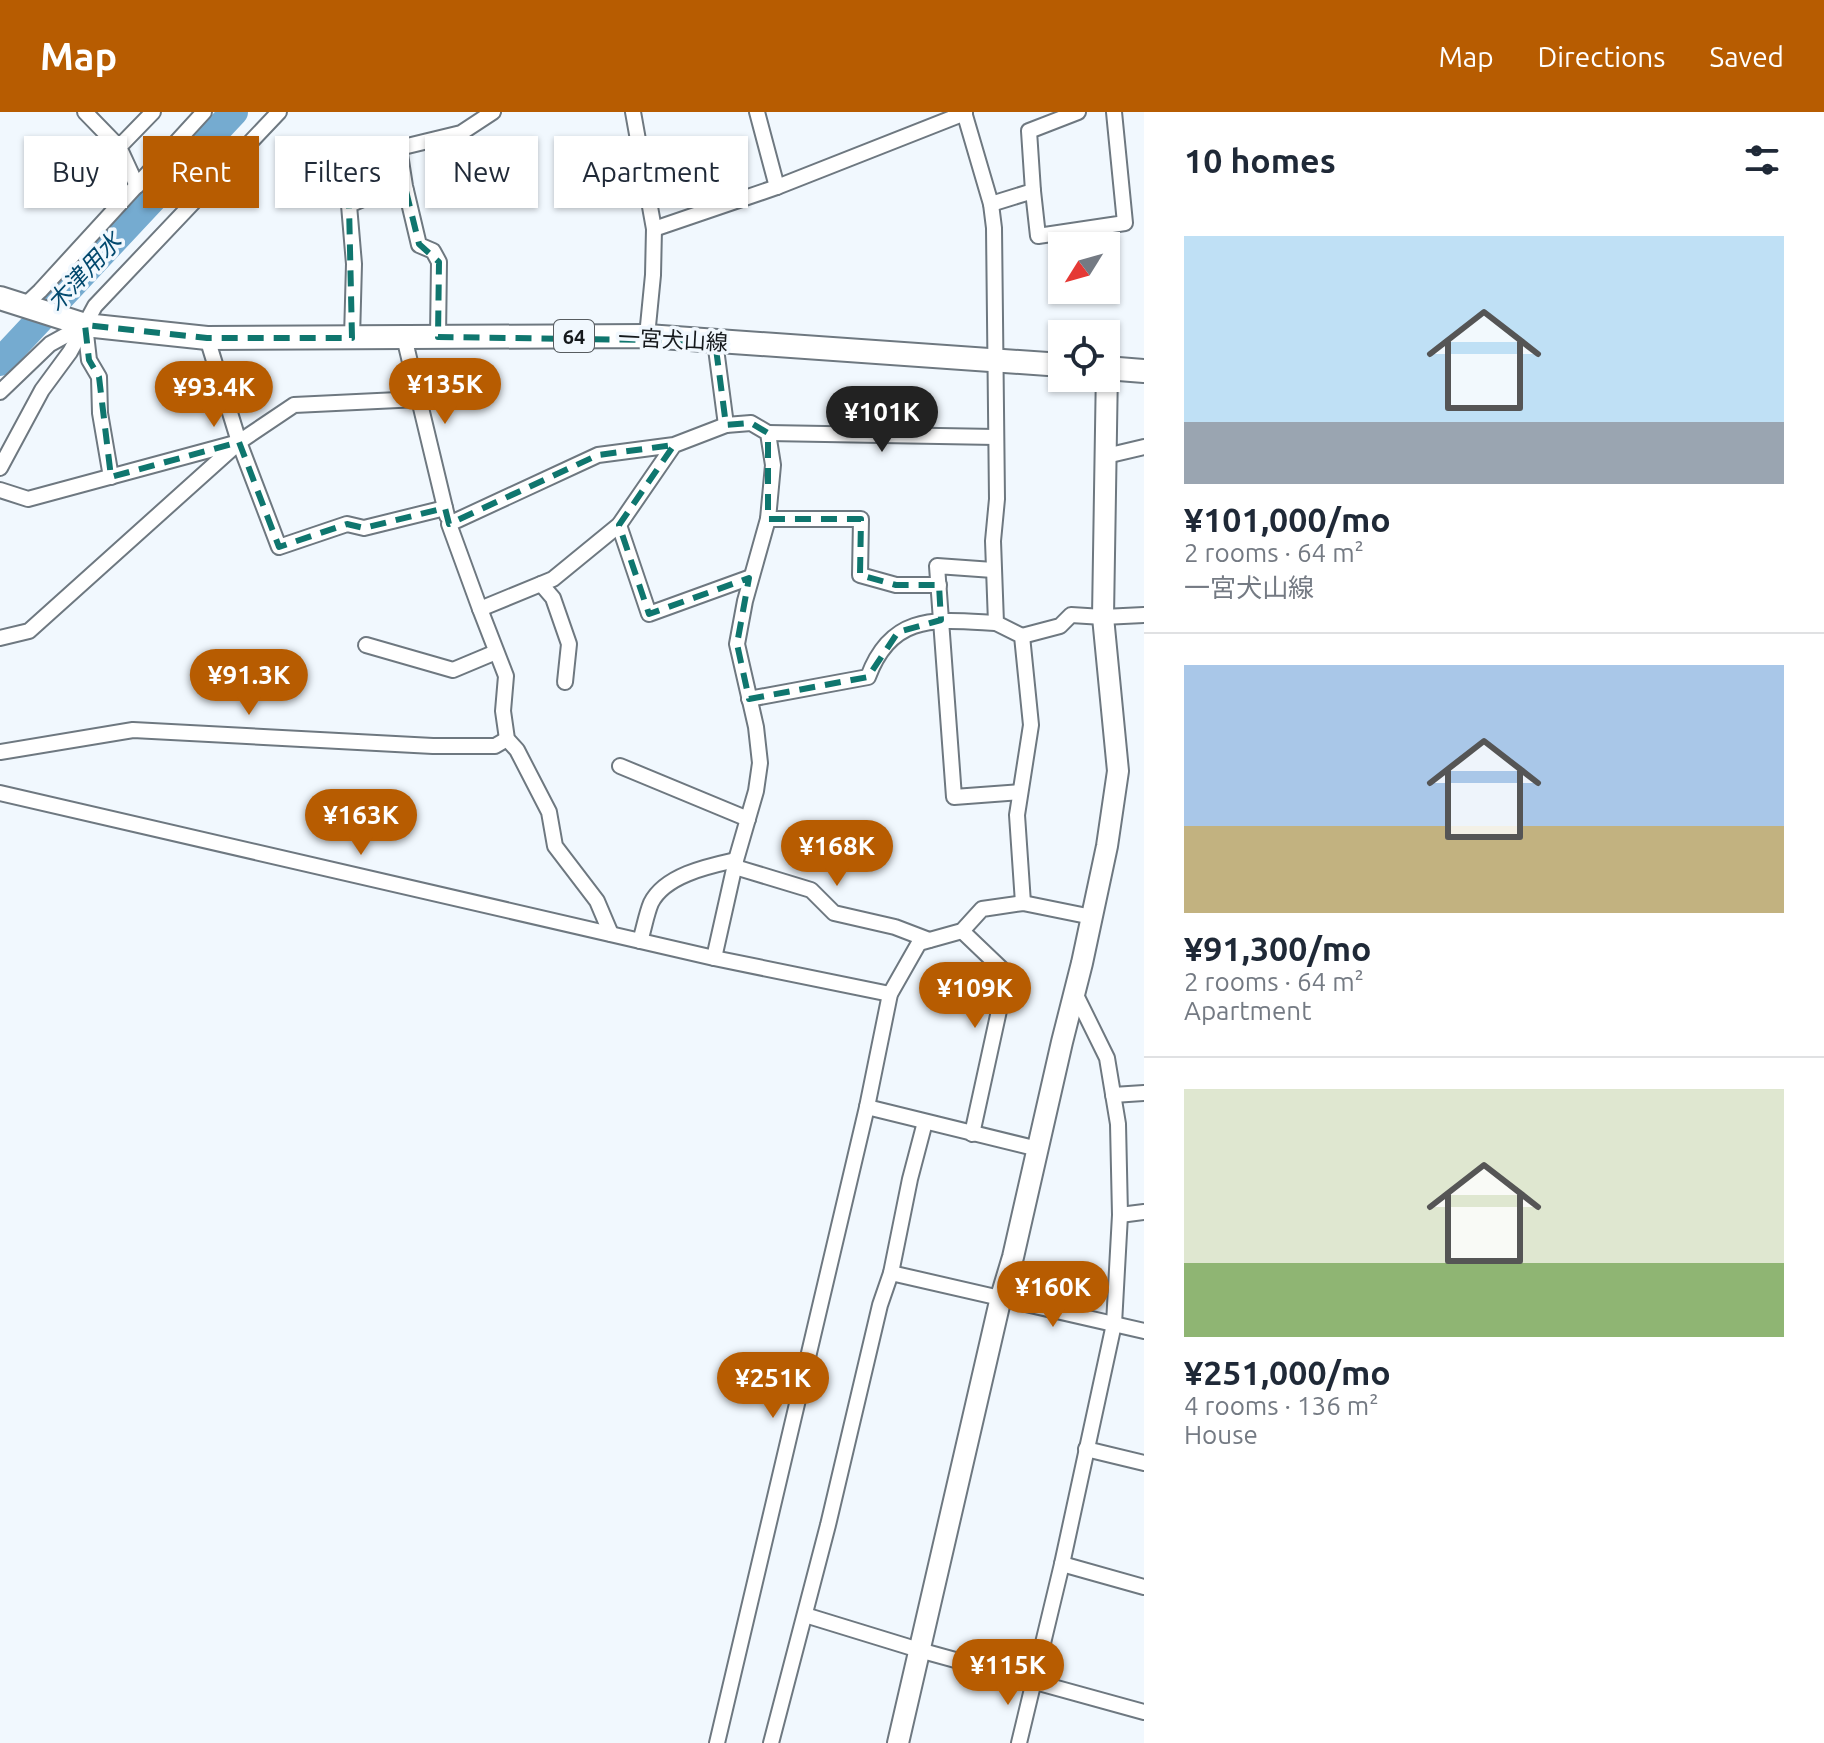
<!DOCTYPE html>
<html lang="en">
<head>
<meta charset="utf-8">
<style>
	:root { --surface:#fff; --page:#f2f2f3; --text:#1f2937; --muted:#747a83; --line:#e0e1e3; --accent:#b75c01 }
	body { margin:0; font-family:Ubuntu,"Noto Sans JP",sans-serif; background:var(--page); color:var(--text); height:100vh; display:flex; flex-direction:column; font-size:30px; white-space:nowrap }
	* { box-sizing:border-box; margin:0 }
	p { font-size:26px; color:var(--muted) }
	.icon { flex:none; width:44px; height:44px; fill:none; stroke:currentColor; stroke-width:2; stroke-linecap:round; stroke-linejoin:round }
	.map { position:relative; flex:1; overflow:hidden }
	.drawer { display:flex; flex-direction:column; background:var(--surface); width:680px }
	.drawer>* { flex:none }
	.hud { position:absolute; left:24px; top:24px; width:760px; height:72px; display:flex; gap:16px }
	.needle { width:52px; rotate:233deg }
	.tools { position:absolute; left:1048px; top:120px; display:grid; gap:16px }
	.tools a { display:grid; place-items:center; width:72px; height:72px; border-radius:0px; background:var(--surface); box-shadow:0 2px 6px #0004; font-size:40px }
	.price { position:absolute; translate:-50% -68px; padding:0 18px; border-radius:28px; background:var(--accent); color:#fff; font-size:26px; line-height:52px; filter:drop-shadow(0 2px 4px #0008) }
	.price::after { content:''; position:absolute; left:50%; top:48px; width:24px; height:18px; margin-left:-12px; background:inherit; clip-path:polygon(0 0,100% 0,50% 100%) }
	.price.active { background:#222; color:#fff }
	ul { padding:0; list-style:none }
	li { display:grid; align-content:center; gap:16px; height:424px; padding:0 40px }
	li+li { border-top:2px solid var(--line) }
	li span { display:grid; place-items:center; height:248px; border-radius:0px; color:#555 }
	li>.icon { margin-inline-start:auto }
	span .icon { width:144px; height:144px; fill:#fffc; stroke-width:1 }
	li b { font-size:34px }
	h2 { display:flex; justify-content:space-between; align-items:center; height:96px; padding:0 40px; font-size:34px }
	.chip { padding:0 28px; border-radius:0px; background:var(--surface); box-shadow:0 2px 6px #0004; font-size:28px; line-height:72px }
	.chip.active { background:var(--accent); color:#fff }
	header { display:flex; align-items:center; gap:48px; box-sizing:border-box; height:112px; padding:0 40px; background:var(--accent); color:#fff }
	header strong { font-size:38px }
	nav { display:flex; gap:44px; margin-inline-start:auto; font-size:28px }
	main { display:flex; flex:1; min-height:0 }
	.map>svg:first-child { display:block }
</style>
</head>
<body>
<header>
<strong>Map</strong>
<nav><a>Map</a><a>Directions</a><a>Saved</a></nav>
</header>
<main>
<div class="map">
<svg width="1144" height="1631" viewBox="0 0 1144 1631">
	<rect width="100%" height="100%" fill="#f1f8fe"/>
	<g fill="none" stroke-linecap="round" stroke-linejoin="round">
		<path stroke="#75abd0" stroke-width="28" d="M0 250 234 0"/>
		<g stroke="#6e7880" stroke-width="18">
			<g id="street">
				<path d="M85 0 119 35"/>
				<path d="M633 0 654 117 653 163 647 224"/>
				<path d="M757 0 777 75"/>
				<path d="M964 0 991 92 994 116 997 387 993 429 996 511 1022 524 1031 613 1017 703 1023 791"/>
				<path d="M137 74 119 35 153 0"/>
				<path d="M1033 79 1038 124 1125 111 1114 0"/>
				<path d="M991 92 1033 79 1029 19 1078 0"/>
				<path d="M654 117 777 75 965 1"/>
				<path d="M24 194 40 179 204 0"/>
				<path d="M85 213 89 248 99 265 100 301 111 365"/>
				<path d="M404 225 447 404"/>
				<path d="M438 225 439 150 433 139 419 133 405 74 399 36 461 21 493 0"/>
				<path d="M207 226 239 330 279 435 347 412 364 416 445 396"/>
				<path d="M352 226 354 152 349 93 370 84 406 79"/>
				<path d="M0 280 50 232 81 215"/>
				<path d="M768 321 996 325"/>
				<path d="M674 333 598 343 449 412 480 497 553 467 619 413 674 333 726 313"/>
				<path d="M1106 344 1144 335"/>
				<path d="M0 356 42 278 70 240 95 194 279 0"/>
				<path d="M0 378 28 387 239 330 294 293 419 287"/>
				<path d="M768 407H861L860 463 896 473H939"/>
				<path d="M619 413 649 502 751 465"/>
				<path d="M993 458 937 454 954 685 1020 680"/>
				<path d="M541 472 553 486 569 532 565 570"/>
				<path d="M480 497 506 564 503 599 507 627 517 638 549 700 555 734 597 789 611 822"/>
				<path d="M1022 524 1060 514 1071 503 1103 505 1144 503"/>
				<path d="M0 526 29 519 236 333"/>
				<path d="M366 533 453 558 496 540"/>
				<path d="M749 587 868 565C892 500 937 508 996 511"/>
				<path d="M0 640 133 618 433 634H495L507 627"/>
				<path d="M620 654 748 707"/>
				<path d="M0 681 714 846 890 882"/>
				<path d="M735 755 811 778 834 801 895 815 929 828"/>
				<path d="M962 819 1007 862 972 1022"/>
				<path d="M640 829C644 817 646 803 651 791 665 763 709 754 736 748"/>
				<path d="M714 846 736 748 756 679 760 651 756 615 737 532 745 489 768 407 773 353 768 321 751 311 726 313 715 229"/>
				<path d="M1113 983 1144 981"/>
				<path d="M867 995 1038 1037"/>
				<path d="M1120 1103 1144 1100"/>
				<path d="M891 1161 1144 1219"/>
				<path d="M1086 1337 1144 1351"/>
				<path d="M1062 1452 1144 1475"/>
				<path d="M805 1503 919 1538 1144 1600"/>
				<path d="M717 1631 867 995 890 882 919 831 962 819 982 797 1023 791 1092 805"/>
				<path d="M771 1631 828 1413 880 1193 891 1161 910 1067 925 1010"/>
				<path d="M1019 1631 1062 1452 1114 1212 1120 1103 1118 1012 1107 946 1075 881"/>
			</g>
		</g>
		<g stroke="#6e7880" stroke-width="24">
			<path id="secondary" d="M898 1631 1001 1185 1013 1145 1062 930 1082 851 1107 734 1118 659 1103 505 1107 256"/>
		</g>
		<g stroke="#6e7880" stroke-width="26">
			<g id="primary">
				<path d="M0 186 85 213 207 226 647 224 1062 253"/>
				<path d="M1106 256 1144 259"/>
			</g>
		</g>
		<use href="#street" stroke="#fff" stroke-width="14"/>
		<use href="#secondary" stroke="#fff" stroke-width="20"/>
		<use href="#primary" stroke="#fff" stroke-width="22"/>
	</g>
	<path fill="none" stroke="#0f766e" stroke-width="6" stroke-dasharray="16 10" stroke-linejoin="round" d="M406 79 419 132 439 150 438 225 715 229 726 313 751 311 768 321V407H861L860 463 896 473H939L941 508 898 520 868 565 749 587 737 532 749 466 649 502 619 413 674 333 598 343 449 412 445 396 364 416 347 412 279 435 239 330 111 365 99 265 89 248 85 213 207 226H352L349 93Z"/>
	<g text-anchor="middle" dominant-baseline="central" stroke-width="7" stroke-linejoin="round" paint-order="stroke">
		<rect fill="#f1f8fe" stroke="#575c60" stroke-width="2" x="554" y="208" width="40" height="32" rx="6"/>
		<g font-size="20" font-weight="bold" fill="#15191c">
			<text x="574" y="224">64</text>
		</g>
		<g font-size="22" fill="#15191c" stroke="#f1f8fe">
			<text transform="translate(673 227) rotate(3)">一宮犬山線</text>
		</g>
		<g font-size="24" font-style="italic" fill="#02496e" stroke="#f1f8fe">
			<text transform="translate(84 160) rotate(-47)">木津用水</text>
		</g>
	</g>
</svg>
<div class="tools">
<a><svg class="needle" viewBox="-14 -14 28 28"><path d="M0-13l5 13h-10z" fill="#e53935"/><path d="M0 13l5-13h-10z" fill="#747a83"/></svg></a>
<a><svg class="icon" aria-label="locate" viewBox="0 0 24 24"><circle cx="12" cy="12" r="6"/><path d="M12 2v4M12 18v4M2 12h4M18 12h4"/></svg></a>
</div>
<b class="price" style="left:445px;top:314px">¥135K</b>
<b class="price" style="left:214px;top:317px">¥93.4K</b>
<b class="price active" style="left:882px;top:342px">¥101K</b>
<b class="price" style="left:249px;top:605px">¥91.3K</b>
<b class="price" style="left:361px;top:745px">¥163K</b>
<b class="price" style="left:837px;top:776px">¥168K</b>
<b class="price" style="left:975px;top:918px">¥109K</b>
<b class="price" style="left:1053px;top:1217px">¥160K</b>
<b class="price" style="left:773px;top:1308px">¥251K</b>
<b class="price" style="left:1008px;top:1595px">¥115K</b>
<div class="hud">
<a class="chip">Buy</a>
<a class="chip active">Rent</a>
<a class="chip">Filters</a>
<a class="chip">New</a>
<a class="chip">Apartment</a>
</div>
</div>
<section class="drawer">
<h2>10 homes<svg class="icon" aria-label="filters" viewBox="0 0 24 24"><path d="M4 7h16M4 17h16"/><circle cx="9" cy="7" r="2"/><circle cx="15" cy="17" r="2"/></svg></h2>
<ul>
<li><span style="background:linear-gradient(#bfe0f5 75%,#9aa5b1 0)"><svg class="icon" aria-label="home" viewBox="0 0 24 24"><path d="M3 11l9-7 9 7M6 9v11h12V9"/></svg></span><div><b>¥101,000/mo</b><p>2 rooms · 64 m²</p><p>一宮犬山線</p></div></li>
<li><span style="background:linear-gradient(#a9c7e8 65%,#c2b280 0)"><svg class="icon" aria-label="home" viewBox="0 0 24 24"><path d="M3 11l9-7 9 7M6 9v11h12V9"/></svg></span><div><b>¥91,300/mo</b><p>2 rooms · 64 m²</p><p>Apartment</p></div></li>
<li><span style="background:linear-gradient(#dfe7d0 70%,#8fb573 0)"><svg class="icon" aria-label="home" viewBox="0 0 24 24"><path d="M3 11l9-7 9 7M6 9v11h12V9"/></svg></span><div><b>¥251,000/mo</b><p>4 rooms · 136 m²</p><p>House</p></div></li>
</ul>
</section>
</main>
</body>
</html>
